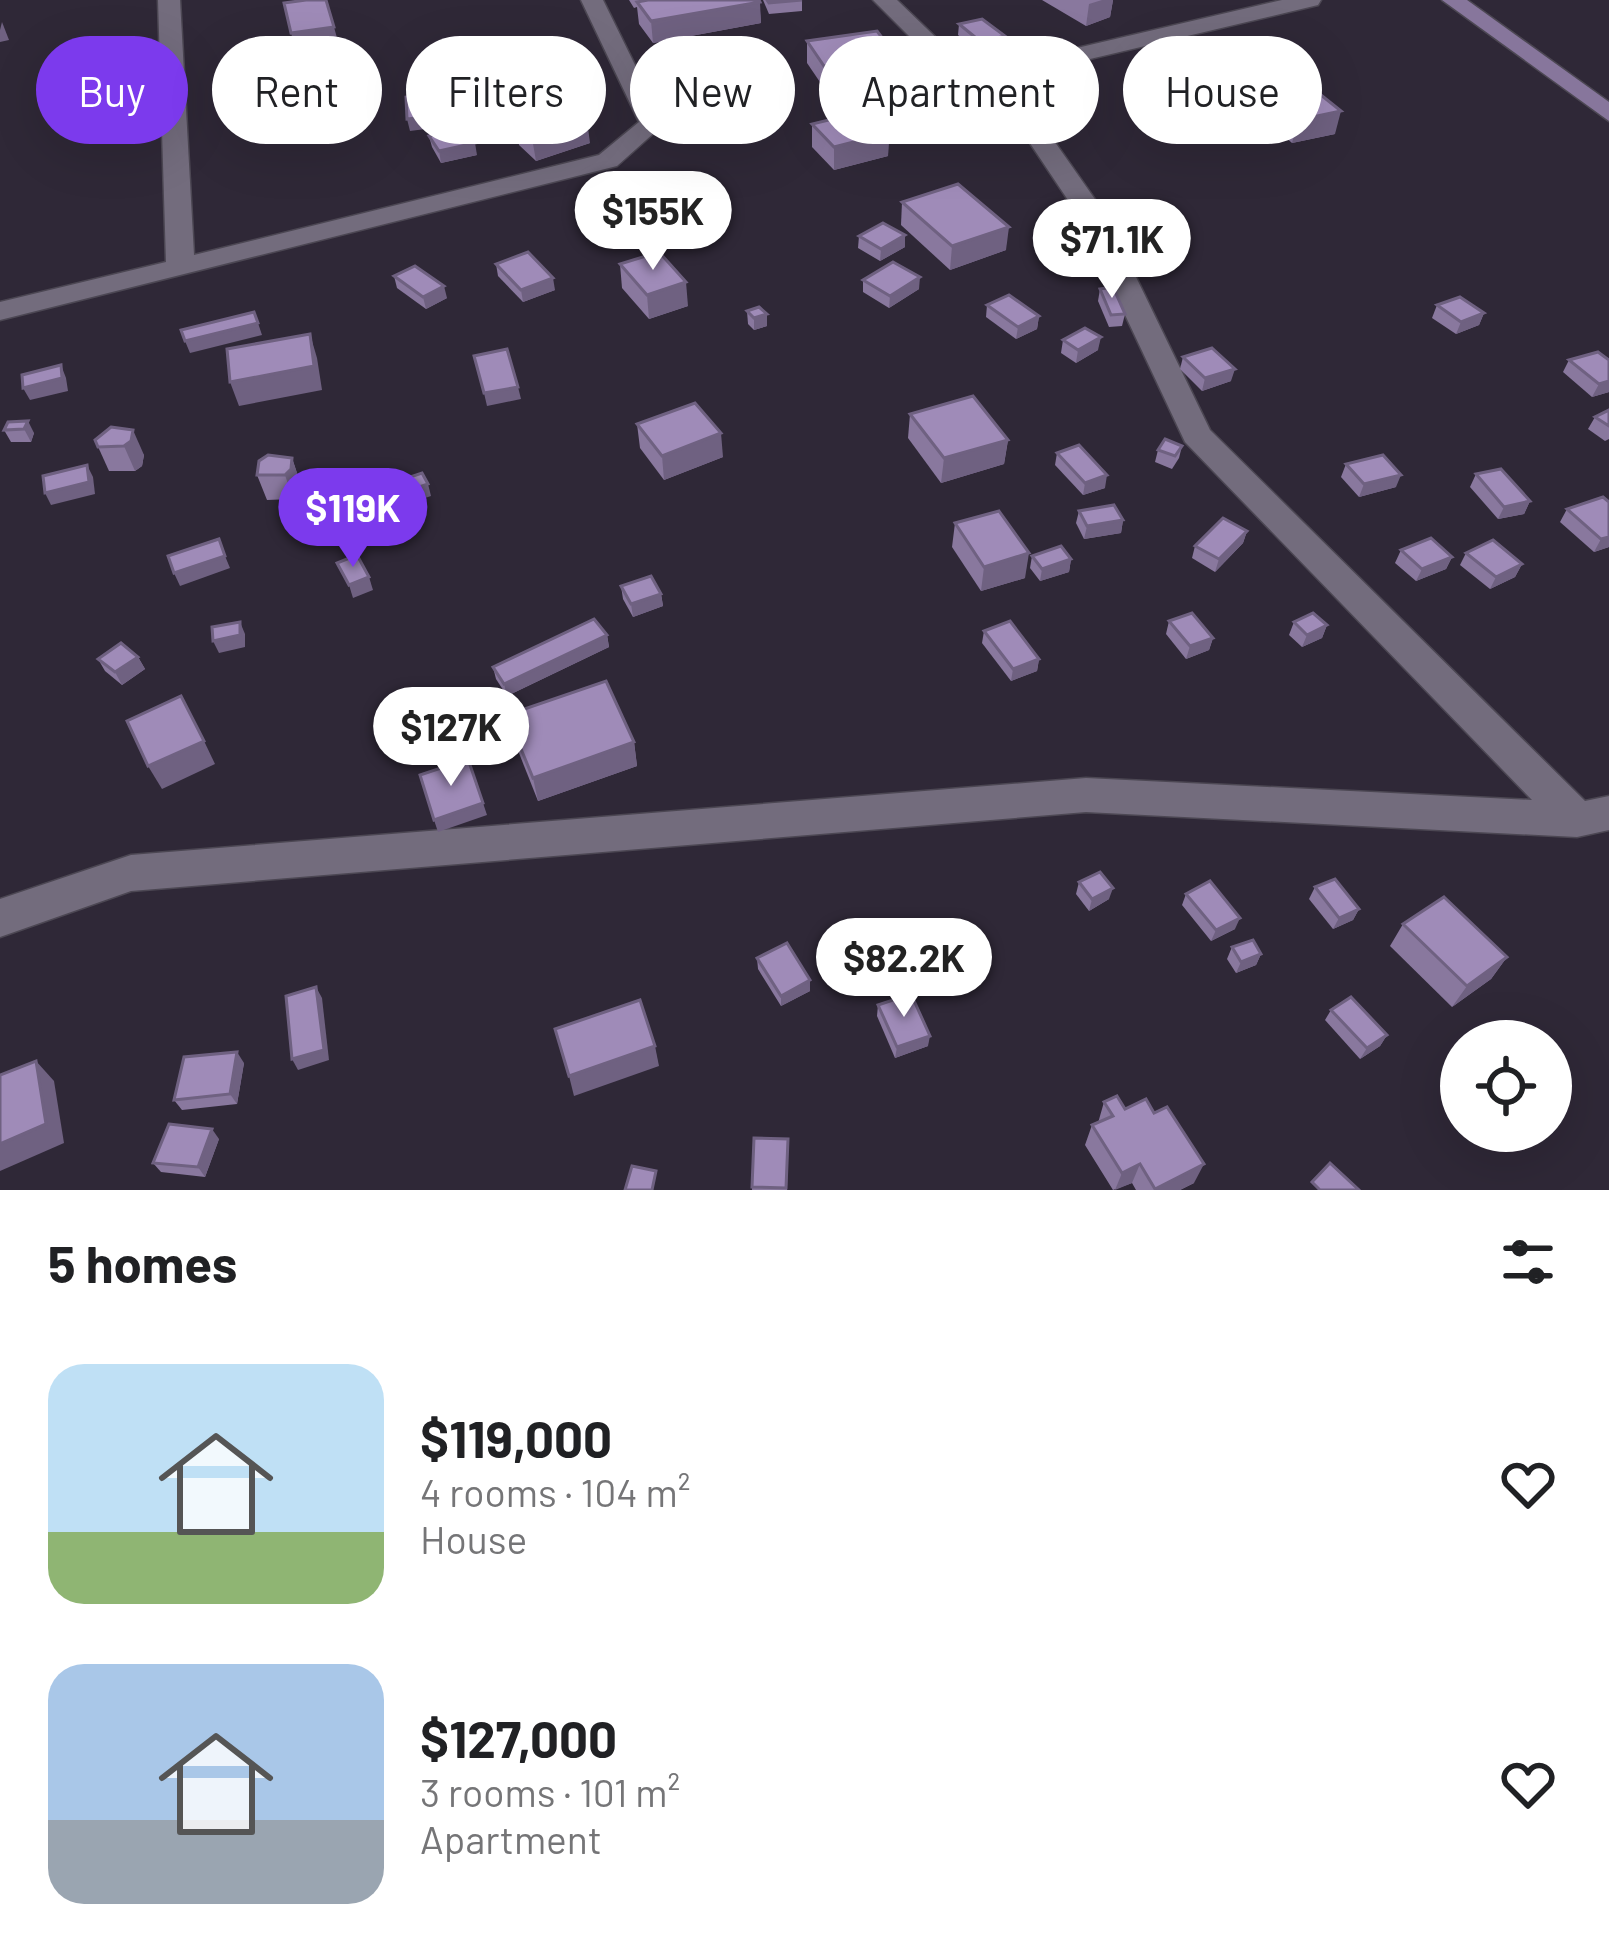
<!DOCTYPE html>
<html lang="en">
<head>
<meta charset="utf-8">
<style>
	:root { --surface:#fff; --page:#f6f6f6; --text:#202124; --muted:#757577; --accent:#7c3aed }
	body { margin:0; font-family:Barlow,sans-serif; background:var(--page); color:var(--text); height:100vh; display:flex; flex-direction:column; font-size:45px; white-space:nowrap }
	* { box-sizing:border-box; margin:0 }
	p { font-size:39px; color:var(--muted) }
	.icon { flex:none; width:66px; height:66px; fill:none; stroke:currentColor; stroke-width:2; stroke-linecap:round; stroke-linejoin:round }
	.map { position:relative; height:1190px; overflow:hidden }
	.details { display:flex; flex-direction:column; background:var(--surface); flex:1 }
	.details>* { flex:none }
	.top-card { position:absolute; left:36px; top:36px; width:1539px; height:108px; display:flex; gap:24px }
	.fabs { position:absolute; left:1440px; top:1020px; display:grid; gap:24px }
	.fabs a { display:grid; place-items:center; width:132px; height:132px; border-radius:50%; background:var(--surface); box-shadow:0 12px 48px #0002; font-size:60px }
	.price { position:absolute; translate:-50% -102px; padding:0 27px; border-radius:42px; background:#fff; color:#222; font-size:39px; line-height:78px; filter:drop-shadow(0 3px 6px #0008) }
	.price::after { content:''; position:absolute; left:50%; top:72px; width:36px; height:27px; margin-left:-18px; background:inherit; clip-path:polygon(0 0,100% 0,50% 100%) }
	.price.selected { background:var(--accent); color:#fff }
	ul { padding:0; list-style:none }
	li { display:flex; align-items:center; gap:36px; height:300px; padding:0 48px }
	li span { display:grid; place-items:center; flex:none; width:336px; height:240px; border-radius:36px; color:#555 }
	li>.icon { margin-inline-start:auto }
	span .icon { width:144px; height:144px; fill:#fffc; stroke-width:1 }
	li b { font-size:51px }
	h2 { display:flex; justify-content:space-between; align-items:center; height:144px; padding:0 48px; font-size:51px }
	.pill { padding:0 42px; border-radius:54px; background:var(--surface); box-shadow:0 12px 48px #0002; font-size:42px; line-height:108px }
	.pill.selected { background:var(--accent); color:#fff }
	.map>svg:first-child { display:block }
</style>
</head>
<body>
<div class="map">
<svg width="1609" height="1190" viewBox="0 0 1609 1190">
	<rect width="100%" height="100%" fill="#2f2837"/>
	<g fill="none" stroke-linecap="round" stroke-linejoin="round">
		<g stroke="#4c4753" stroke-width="3">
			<g id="street">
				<path d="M158 0H180L194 255 599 155 639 122 581 0H603L664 124 617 166 0 320V302L166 262Z"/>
				<path d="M873 0H897L953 54 996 67 1282 0H1321L1318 5 1010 78 1106 215 1210 430 1585 801 1609 796V830L1577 837 1086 812 131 891 0 937V899L131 855 1086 778 1532 800 1185 442 1078 215 987 79 937 64Z"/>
			</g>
		</g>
		<g stroke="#4c4753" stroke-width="3">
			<path id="secondary" d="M1442 0H1467L1609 102V121Z"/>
		</g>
		<use href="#street" fill="#736c7d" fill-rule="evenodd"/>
		<use href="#secondary" fill="#87769c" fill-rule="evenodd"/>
	</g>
	<g fill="#89789e">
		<path d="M629 0H759L761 23 653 43 639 24 637 7 634 8Z"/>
		<path d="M763 0H802V11L769 14Z"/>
		<path d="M1042 0H1113L1110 17 1086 26Z"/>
		<path d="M959 24 1003 48 980 53 958 35Z"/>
		<path d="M807 41 894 77 824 88 807 63Z"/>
		<path d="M1206 72 1240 82 1237 93 1211 95 1204 83Z"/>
		<path d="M1130 95 1172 100 1169 112 1135 116 1128 107Z"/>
		<path d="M1269 95 1335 134 1292 143 1264 118Z"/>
		<path d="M516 122 590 143 536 161 519 145Z"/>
		<path d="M812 124 889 133 888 156 834 170 812 147Z"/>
		<path d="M429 136 477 155 441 163 432 147Z"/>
		<path d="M640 195 662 216 681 222 682 234 653 240 648 231 647 219 641 207Z"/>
		<path d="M902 202 1006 250 950 270 901 225Z"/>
		<path d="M596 219 633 236 610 244 598 231Z"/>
		<path d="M859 236 905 247 880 261 858 248Z"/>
		<path d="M496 264 555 290 523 302 498 276Z"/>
		<path d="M620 264 688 306 649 319 622 288Z"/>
		<path d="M394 276 447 298 426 309 397 288Z"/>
		<path d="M863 280 919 289 889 308 863 292Z"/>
		<path d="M1100 289 1125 314 1122 326 1109 327 1098 301Z"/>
		<path d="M987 305 1039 316 1037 329 1016 339 986 317Z"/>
		<path d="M1437 305 1484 313 1479 325 1456 334 1432 318Z"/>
		<path d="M747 311 767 326 754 330 748 324Z"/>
		<path d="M1063 340 1098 350 1076 363 1061 353Z"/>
		<path d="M1183 357 1231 381 1202 391 1180 369Z"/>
		<path d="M1569 360H1609V392L1592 397 1563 372Z"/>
		<path d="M1609 410V439L1605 441 1588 429 1595 417Z"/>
		<path d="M910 414 1008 440 1004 464 941 483 908 438Z"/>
		<path d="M8 422 34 433 31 442H11L4 430Z"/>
		<path d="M637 424 723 457 664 480 640 448Z"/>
		<path d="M111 427 144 455 142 466 135 471H109L95 440Z"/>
		<path d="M1182 446 1179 458 1172 469 1155 462 1158 450Z"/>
		<path d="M1057 453 1105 488 1083 495 1055 465Z"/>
		<path d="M292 458 300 482V494L293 499 267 500 257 475Z"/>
		<path d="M1346 464 1396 487 1359 497 1341 477Z"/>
		<path d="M1476 474 1530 501 1524 514 1498 519 1470 487Z"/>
		<path d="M1609 502V547L1594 552 1560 522 1567 509Z"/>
		<path d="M1079 511 1123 520 1121 533 1084 539 1076 523Z"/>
		<path d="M955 523 1025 578 981 591 952 547Z"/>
		<path d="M1247 531 1243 543 1215 572 1192 558 1195 546Z"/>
		<path d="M1401 550 1452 557 1446 569 1416 581 1395 563Z"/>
		<path d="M1466 553 1522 564 1515 577 1490 589 1460 565Z"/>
		<path d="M1032 556 1071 559 1069 572 1040 581 1030 568Z"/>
		<path d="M621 586 661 594 663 606 633 617 623 599Z"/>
		<path d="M1169 621 1213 638 1209 650 1186 659 1166 634Z"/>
		<path d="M1294 622 1327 625 1322 638 1302 647 1289 635Z"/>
		<path d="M984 631 1039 659 1037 671 1011 681 982 643Z"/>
		<path d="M607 635 609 647 507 696 496 679 493 667Z"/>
		<path d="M138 657 145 669 122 685 105 671 98 659Z"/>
		<path d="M507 715 634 742 637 766 538 801 513 738Z"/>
		<path d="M1079 882 1109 899 1089 911 1076 894Z"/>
		<path d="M1315 887 1359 909 1353 920 1333 929 1309 899Z"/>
		<path d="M1186 894 1235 929 1211 941 1182 905Z"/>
		<path d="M1403 924 1507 957 1491 979 1452 1007 1390 946Z"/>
		<path d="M1232 947 1261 954 1256 965 1236 973 1227 959Z"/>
		<path d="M757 958 810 991 781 1006 758 969Z"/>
		<path d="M878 1005 928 1046 895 1058 877 1016Z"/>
		<path d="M1331 1010 1387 1035 1380 1046 1360 1059 1325 1020Z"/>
		<path d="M244 1063 237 1104 182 1110 174 1100Z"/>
		<path d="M1104 1102 1125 1109 1194 1183 1180 1190H1136L1132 1183 1113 1190 1085 1145 1092 1125 1098 1123Z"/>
		<path d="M754 1138 788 1139 787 1190H752Z"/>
		<path d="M219 1139 205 1177 161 1172 153 1163Z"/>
	</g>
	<g fill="#6f6181">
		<path d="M1102 0H1113L1110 17 1086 26 1089 4Z"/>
		<path d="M760 2 761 23 653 43 651 21Z"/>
		<path d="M2 22 9 40 0 42V30Z"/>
		<path d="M334 27 340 49 297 55 291 33Z"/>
		<path d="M1005 36 1003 48 980 53 981 42Z"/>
		<path d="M895 55 894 77 824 88V66Z"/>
		<path d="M444 93 449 126 410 131 407 119Z"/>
		<path d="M1341 111 1335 134 1292 143 1298 120Z"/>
		<path d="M587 120 590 143 536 161 532 138Z"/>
		<path d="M889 133 888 156 834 170V147Z"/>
		<path d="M475 143 477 155 441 163 439 151Z"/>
		<path d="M661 204 662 216 647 219 646 207Z"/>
		<path d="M681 222 682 234 653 240 652 228Z"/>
		<path d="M632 224 633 236 610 244 609 232Z"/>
		<path d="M1009 227 1006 250 950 270 952 246Z"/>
		<path d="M905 235V247L880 261 881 249Z"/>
		<path d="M920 277 919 289 889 308 890 296Z"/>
		<path d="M553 278 555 290 523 302 521 290Z"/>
		<path d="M686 282 688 306 649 319 647 295Z"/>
		<path d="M444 286 447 298 426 309 423 297Z"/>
		<path d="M1484 313 1479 325 1456 334 1461 322Z"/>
		<path d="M767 314V326L754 330V318Z"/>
		<path d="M1039 316 1037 329 1016 339 1018 327Z"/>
		<path d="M258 323 262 335 190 353 185 341Z"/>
		<path d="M310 334 317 358 322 390 239 406 230 382Z"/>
		<path d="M1101 337 1098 350 1076 363 1078 350Z"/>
		<path d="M61 365 66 378 68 391 30 400 23 388Z"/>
		<path d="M1235 369 1231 381 1202 391 1205 378Z"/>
		<path d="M1609 381V392L1592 397 1599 384Z"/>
		<path d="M518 387 521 399 487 406 484 393Z"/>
		<path d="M28 421 34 433 31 442 24 429Z"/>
		<path d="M133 430 144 455 142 466 135 471 124 446Z"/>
		<path d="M721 433 723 457 664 480 662 456Z"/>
		<path d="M1008 440 1004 464 941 483 944 458Z"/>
		<path d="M292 458 300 482V494L293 499 285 475Z"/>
		<path d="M87 465 93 477 95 494 51 505 45 493Z"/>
		<path d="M1107 475 1105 488 1083 495 1085 483Z"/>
		<path d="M1401 475 1396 487 1359 497 1364 484Z"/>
		<path d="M428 484 431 496 387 511 384 499Z"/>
		<path d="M372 497 376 509 325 528 321 516Z"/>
		<path d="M1530 501 1524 514 1498 519 1504 507Z"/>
		<path d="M1123 520 1121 533 1084 539 1087 526Z"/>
		<path d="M1247 531 1243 543 1215 572 1219 559Z"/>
		<path d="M1609 537V547L1594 552 1601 539Z"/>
		<path d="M1029 553 1025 578 981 591 984 567Z"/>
		<path d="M225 556 230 568 180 586 174 573Z"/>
		<path d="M1452 557 1446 569 1416 581 1422 569Z"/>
		<path d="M1071 559 1069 572 1040 581 1042 569Z"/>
		<path d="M1522 564 1515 577 1490 589 1496 577Z"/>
		<path d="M369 577 373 590 353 598 349 585Z"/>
		<path d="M661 594 663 606 633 617 631 604Z"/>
		<path d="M240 622 245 634V647L219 653 213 641Z"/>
		<path d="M1327 625 1322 638 1302 647 1307 635Z"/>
		<path d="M607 635 609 647 507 696 504 684Z"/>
		<path d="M1213 638 1209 650 1186 659 1190 646Z"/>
		<path d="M138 657 145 669 122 685 115 672Z"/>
		<path d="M1039 659 1037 671 1011 681 1013 669Z"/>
		<path d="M453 723 456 735 416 757 412 745Z"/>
		<path d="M204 741 215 764 162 789 148 766Z"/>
		<path d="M634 742 637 766 538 801 533 778Z"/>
		<path d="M483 803 487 815 438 832 434 820Z"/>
		<path d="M1113 888 1109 899 1089 911 1092 899Z"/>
		<path d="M1359 909 1353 920 1333 929 1339 918Z"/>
		<path d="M1240 918 1235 929 1211 941 1216 930Z"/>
		<path d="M1261 954 1256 965 1236 973 1241 962Z"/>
		<path d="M1507 957 1491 979 1452 1007 1467 986Z"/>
		<path d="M810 980V991L781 1006V996Z"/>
		<path d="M316 987 322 998 329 1060 298 1070 292 1059Z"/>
		<path d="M1387 1035 1380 1046 1360 1059 1367 1048Z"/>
		<path d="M930 1036 928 1046 895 1058 897 1047Z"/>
		<path d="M655 1046 659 1066 574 1096 569 1076Z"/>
		<path d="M237 1052 244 1063 237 1104 230 1094Z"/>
		<path d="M36 1061 54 1081 64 1143 0 1171V1144Z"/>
		<path d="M212 1129 219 1139 205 1177 198 1167Z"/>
		<path d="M1140 1164 1132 1183 1115 1190 1122 1173Z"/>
		<path d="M1204 1164 1194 1183 1180 1190H1154Z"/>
	</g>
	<g fill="#9f8bb8" stroke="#6f6181" stroke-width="3">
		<path d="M306 0H326L334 27 291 33 284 3Z"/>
		<path d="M648 0H759L760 2 651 21 637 2Z"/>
		<path d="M767 0H802L769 3Z"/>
		<path d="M982 19 1005 36 981 42 959 24Z"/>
		<path d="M877 31 895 55 824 66 807 41Z"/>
		<path d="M1232 70 1240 82 1214 83 1206 72Z"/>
		<path d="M1311 87 1341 111 1298 120 1269 95Z"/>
		<path d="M1165 92 1172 100 1137 104 1130 95Z"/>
		<path d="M444 93 447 115 407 119 406 97Z"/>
		<path d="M570 105 587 120 532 138 516 122Z"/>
		<path d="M866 111 889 133 834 147 812 124Z"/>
		<path d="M465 127 475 143 439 151 429 136Z"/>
		<path d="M958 184 1009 227 952 246 902 202Z"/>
		<path d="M656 192 661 204 646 207 640 195Z"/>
		<path d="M619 212 632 224 609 232 596 219Z"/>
		<path d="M675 213 681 222 652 228 647 219Z"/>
		<path d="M883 223 905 235 881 249 859 236Z"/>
		<path d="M528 252 553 278 521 290 496 264Z"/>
		<path d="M659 252 686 282 647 295 620 264Z"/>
		<path d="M893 262 920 277 890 296 863 280Z"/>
		<path d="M415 266 444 286 423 297 394 276Z"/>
		<path d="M1113 287 1125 314 1111 315 1100 289Z"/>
		<path d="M1009 295 1039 316 1018 327 987 305Z"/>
		<path d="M1460 297 1484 313 1461 322 1437 305Z"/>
		<path d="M759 307 767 314 754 318 747 311Z"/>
		<path d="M254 312 258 323 185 341 181 330Z"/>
		<path d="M1085 328 1101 337 1078 350 1063 340Z"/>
		<path d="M310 334 314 366 230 382 227 349Z"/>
		<path d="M1212 348 1235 369 1205 378 1183 357Z"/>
		<path d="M507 349 518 387 484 393 474 356Z"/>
		<path d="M1598 352 1609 360V381L1599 384 1569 360Z"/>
		<path d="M61 365 62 378 23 388 22 375Z"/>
		<path d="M973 396 1008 440 944 458 910 414Z"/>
		<path d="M695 403 721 433 662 456 637 424Z"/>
		<path d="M1609 410V426L1595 417Z"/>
		<path d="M28 421 24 429 4 430 8 422Z"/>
		<path d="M111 427 133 430 131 441 124 446 98 447 95 440Z"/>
		<path d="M1165 439 1182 446 1175 456 1158 450Z"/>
		<path d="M1079 445 1107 475 1085 483 1057 453Z"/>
		<path d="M268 455 292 458 291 469 285 475H257L259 461Z"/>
		<path d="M1383 455 1401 475 1364 484 1346 464Z"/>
		<path d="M87 465 89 482 45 493 43 476Z"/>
		<path d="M1501 469 1530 501 1504 507 1476 474Z"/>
		<path d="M422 473 428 484 384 499 374 479 389 474 392 483Z"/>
		<path d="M362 478 372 497 321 516 313 502 346 490 343 485Z"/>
		<path d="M1603 497 1609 502V537L1601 539 1567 509Z"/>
		<path d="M1114 505 1123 520 1087 526 1079 511Z"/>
		<path d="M999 511 1029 553 984 567 955 523Z"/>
		<path d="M1223 518 1247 531 1219 559 1195 546Z"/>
		<path d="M1431 538 1452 557 1422 569 1401 550Z"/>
		<path d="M219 539 225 556 174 573 168 556Z"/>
		<path d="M1493 540 1522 564 1496 577 1466 553Z"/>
		<path d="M1061 546 1071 559 1042 569 1032 556Z"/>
		<path d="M357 555 369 577 349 585 337 563Z"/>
		<path d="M651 576 661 594 631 604 621 586Z"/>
		<path d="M1192 613 1213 638 1190 646 1169 621Z"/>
		<path d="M1313 613 1327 625 1307 635 1294 622Z"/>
		<path d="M594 619 607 635 504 684 493 667Z"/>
		<path d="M1010 621 1039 659 1013 669 984 631Z"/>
		<path d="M240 622V635L213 641 212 627Z"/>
		<path d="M121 643 138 657 115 672 98 659Z"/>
		<path d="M606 681 634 742 533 778 507 715Z"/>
		<path d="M181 696 204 741 148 766 127 721Z"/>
		<path d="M443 711 453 723 412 745 404 732Z"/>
		<path d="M468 759 483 803 434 820 420 775Z"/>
		<path d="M1100 872 1113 888 1092 899 1079 882Z"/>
		<path d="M1335 879 1359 909 1339 918 1315 887Z"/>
		<path d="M1210 881 1240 918 1216 930 1186 894Z"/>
		<path d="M1444 897 1507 957 1467 986 1403 924Z"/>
		<path d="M1253 940 1261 954 1241 962 1232 947Z"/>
		<path d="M787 943 810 980 781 996 757 958Z"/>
		<path d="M316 987 324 1050 292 1059 286 996Z"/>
		<path d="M911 994 930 1036 897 1047 878 1005Z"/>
		<path d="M1351 997 1387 1035 1367 1048 1331 1010Z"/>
		<path d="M640 1000 655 1046 569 1076 555 1029Z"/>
		<path d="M237 1052 230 1094 174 1100 184 1057Z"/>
		<path d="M36 1061 46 1124 0 1144V1075Z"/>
		<path d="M1117 1096 1125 1109 1146 1099 1154 1113 1167 1107 1204 1164 1155 1189 1140 1164 1122 1173 1092 1125 1113 1116 1104 1102Z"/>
		<path d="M169 1124 212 1129 198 1167 153 1163Z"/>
		<path d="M754 1138 788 1139 786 1188 752 1187Z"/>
		<path d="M1330 1163 1359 1190H1320L1312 1182Z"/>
		<path d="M632 1166 656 1171 652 1190H625Z"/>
	</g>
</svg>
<div class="fabs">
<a><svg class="icon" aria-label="locate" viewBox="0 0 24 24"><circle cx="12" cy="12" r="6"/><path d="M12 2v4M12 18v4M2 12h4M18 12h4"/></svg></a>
</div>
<b class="price" style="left:653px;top:273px">$155K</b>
<b class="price" style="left:1112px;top:301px">$71.1K</b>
<b class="price selected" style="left:353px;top:570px">$119K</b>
<b class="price" style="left:451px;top:789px">$127K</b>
<b class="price" style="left:904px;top:1020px">$82.2K</b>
<div class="top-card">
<a class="pill selected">Buy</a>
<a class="pill">Rent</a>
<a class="pill">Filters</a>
<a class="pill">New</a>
<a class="pill">Apartment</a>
<a class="pill">House</a>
</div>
</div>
<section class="details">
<h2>5 homes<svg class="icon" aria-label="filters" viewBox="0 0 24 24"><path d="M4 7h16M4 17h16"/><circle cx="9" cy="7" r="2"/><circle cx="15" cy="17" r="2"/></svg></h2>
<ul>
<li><span style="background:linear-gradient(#bfe0f5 70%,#8fb573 0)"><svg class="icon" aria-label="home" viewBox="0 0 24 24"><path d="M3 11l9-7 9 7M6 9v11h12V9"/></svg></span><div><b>$119,000</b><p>4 rooms · 104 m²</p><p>House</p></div><svg class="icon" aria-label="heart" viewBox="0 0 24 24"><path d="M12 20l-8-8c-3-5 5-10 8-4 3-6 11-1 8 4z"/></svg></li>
<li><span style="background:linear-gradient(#a9c7e8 65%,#9aa5b1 0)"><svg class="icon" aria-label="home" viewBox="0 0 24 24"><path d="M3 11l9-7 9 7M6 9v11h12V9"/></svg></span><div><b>$127,000</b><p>3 rooms · 101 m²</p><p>Apartment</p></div><svg class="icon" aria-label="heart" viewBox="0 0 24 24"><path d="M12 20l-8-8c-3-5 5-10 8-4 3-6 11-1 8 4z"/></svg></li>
</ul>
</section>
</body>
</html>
